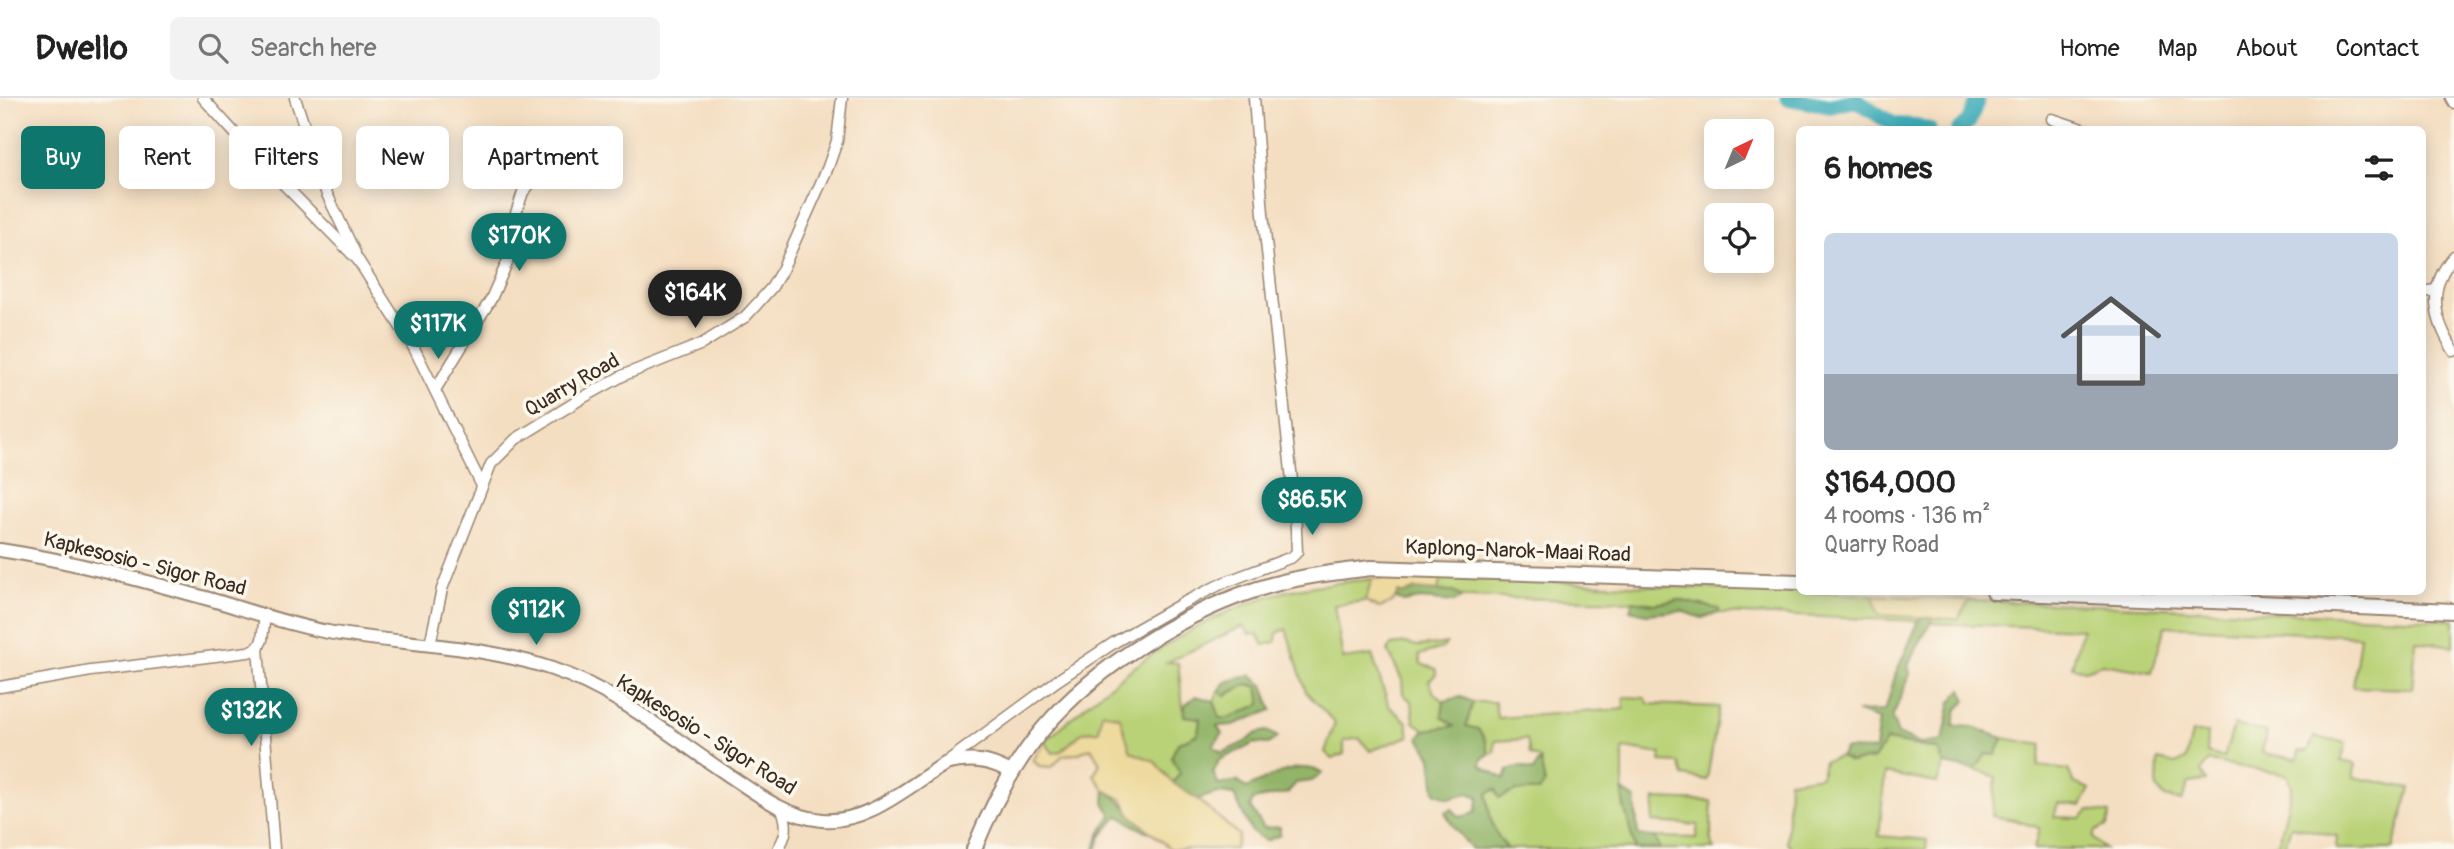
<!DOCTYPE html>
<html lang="en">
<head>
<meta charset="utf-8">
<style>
	:root { --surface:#fff; --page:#f2f2f2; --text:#222; --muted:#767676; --line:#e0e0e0; --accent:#0f766e }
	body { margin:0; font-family:Pangolin,sans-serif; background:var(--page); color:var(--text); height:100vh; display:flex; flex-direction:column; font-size:26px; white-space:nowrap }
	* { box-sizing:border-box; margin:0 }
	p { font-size:23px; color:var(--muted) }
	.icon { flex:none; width:38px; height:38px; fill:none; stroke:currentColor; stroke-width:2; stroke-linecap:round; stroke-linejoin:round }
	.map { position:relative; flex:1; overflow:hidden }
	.drawer { position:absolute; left:1796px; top:28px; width:630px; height:469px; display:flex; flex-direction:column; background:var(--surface); border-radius:10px; box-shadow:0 4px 18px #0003 }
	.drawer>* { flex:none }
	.hud { position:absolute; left:21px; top:28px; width:665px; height:63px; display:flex; gap:14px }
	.needle { width:46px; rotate:43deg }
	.controls { position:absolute; left:1704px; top:21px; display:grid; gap:14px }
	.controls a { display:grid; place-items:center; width:70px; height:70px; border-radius:10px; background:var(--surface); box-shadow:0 4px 18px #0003; font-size:35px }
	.price { position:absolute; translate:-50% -60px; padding:0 16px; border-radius:24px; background:var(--accent); color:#fff; font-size:23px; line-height:46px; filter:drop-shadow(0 2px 4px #0008) }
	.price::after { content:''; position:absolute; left:50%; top:42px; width:21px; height:16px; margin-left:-10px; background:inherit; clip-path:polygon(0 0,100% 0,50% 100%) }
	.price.current { background:#222; color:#fff }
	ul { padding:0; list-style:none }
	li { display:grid; align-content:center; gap:14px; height:371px; padding:0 28px }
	li span { display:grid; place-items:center; height:217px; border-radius:10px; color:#555 }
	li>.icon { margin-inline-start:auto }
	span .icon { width:126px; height:126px; fill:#fffc; stroke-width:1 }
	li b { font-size:30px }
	h2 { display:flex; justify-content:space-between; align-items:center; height:84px; padding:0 28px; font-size:30px }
	.pill { padding:0 24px; border-radius:10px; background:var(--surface); box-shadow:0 4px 18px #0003; font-size:24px; line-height:63px }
	.pill.current { background:var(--accent); color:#fff }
	header { display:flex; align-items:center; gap:42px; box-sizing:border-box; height:98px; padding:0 35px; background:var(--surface); border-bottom:2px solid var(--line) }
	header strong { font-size:33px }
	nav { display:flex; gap:38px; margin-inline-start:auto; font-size:24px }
	.search { width:490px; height:63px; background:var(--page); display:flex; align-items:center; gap:18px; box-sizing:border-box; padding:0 24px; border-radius:10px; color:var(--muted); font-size:26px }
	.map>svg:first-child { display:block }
</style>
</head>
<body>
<header>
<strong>Dwello</strong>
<div class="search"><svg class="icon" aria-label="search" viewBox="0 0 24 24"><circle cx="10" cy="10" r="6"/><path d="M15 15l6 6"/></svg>Search here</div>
<nav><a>Home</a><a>Map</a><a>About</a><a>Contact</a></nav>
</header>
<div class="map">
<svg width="2454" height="751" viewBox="0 0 2454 751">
	<rect width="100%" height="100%" fill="#fbf7ec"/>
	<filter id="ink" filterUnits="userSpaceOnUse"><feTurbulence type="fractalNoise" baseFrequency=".0143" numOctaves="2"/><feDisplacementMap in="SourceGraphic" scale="14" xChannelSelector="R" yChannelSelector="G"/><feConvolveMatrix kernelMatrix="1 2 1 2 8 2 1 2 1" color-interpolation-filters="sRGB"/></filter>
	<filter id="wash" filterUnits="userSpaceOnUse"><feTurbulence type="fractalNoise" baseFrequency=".00686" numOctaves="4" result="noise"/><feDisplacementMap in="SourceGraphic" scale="28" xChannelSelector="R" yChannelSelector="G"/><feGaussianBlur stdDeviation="1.57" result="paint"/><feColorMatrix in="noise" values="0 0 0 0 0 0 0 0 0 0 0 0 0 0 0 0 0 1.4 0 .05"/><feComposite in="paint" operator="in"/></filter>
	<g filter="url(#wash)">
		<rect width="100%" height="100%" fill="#f4dec1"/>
		<g fill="#b9d277" stroke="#7a7e4a" stroke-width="2">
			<path d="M1441 479 1873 497 1880 517 1921 518 1919 523 1719 515 1718 511 1679 502 1655 506 1633 503 1462 499 1453 494 1438 493Z"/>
			<path d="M1372 481 1365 503 1334 507 1343 561 1372 557 1389 608 1407 624 1409 638 1370 653 1359 640 1344 643V656L1332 661 1325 654 1335 625 1306 594 1286 531 1277 535 1276 544 1264 547 1258 537 1250 536 1243 528 1167 564 1178 565 1184 618 1200 620 1198 636 1178 645 1180 675 1173 685 1154 663 1131 654 1099 633 1083 634 1061 653 1053 655 1045 644C1110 583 1180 528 1266 499 1300 488 1336 485 1372 481Z"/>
			<path d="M1969 502 2454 522V548L2416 543 2412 591 2353 589 2360 538 2165 528 2152 574 2102 566 2085 572 2072 569 2082 531 1931 525 1933 520 1958 521Z"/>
			<path d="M1406 545 1417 548 1446 546 1443 550 1419 557 1421 566 1436 571V576L1429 583 1434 595 1444 603 1442 618 1455 628 1425 632 1414 624 1412 604 1403 596 1402 582 1388 553 1391 547Z"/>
			<path d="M1248 586 1258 589 1262 606 1229 620H1220L1214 603 1219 593 1226 597Z"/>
			<path d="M1624 599 1645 600 1649 606 1719 609 1707 682 1683 678 1679 665 1660 664 1661 656 1623 650V704L1635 751H1508C1492 734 1489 719 1487 696L1496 691 1500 700 1516 693H1539L1540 661 1530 656 1527 641 1495 643 1494 655 1489 656 1485 641 1466 628 1473 604H1495L1497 620 1624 611Z"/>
			<path d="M2234 627 2266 634 2262 655 2297 661 2299 653H2308L2314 639 2346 645 2341 663 2356 666 2353 679 2410 690 2393 751H2336L2337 738 2291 728 2284 751H2265L2264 749 2279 745 2292 688 2287 677 2209 663 2201 673 2206 683 2189 685 2182 703 2165 699 2157 690 2158 662 2175 666 2186 662 2192 635H2208L2207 655 2224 660Z"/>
			<path d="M2003 640 2042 647 2038 668 2068 672 2074 685 2090 691 2081 708 2058 705 2054 719 2081 720 2089 712 2110 715 2107 728 2095 733 2093 740 2105 751H2034L2039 730 2014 722 1992 718 1996 679 1975 672 1986 656 1996 657Z"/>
			<path d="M1887 642 1938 652 1944 666 1937 685 1885 675 1879 738 1927 742 1926 751H1794L1787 744 1789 683 1821 678 1824 663 1840 659 1851 664 1874 661Z"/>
			<path d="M1655 701 1711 703C1713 719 1708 736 1714 751H1660L1655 739 1696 740 1698 727 1652 724Z"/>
		</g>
		<g fill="#92b468" stroke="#666f43" stroke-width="2">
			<path d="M1415 491 1453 494 1462 499 1454 504 1420 501 1404 504 1396 501 1397 494 1404 496Z"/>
			<path d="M1679 502 1719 511V515L1702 520 1681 513 1647 516 1630 512 1633 503 1655 506Z"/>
			<path d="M1921 518 1933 520 1908 566 1910 576 1892 620 1898 636 1920 646 1943 643 1951 604 1962 591 1966 603 1957 612 1953 628 1973 629 2003 640 1996 657 1986 656 1975 672 1944 666 1938 651 1887 642 1874 661 1851 664 1840 659 1845 651 1875 652 1879 621 1857 614 1885 613 1896 575Z"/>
			<path d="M1250 577 1263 587 1272 612 1233 627 1217 628 1222 636 1213 648 1222 655 1245 644 1257 635 1267 633 1278 639 1268 646 1255 645 1219 662 1213 675 1219 687 1237 683 1246 690C1272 679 1297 661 1323 675L1312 683 1296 685 1288 695 1253 702 1250 709 1264 730 1280 729V737L1266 743 1251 733 1234 697 1218 695 1197 701 1173 685 1180 675 1171 659 1178 645 1198 636 1200 620 1184 618 1185 607 1196 598 1214 603 1220 620H1229L1261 606 1258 589 1248 586 1225 597 1219 593 1225 584Z"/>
			<path d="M1461 599 1473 604 1466 628 1478 631 1485 641 1489 656 1482 661 1481 668 1505 681 1508 672 1520 668 1533 673 1540 661 1545 685 1539 693H1516L1499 700 1496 691 1487 696C1489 719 1492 734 1508 751H1472L1455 731 1445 714 1452 711 1460 719 1475 715 1479 699 1468 695 1449 700 1435 694 1431 659 1419 640 1425 632 1454 628 1442 618 1444 603Z"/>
			<path d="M1105 692C1124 703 1133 719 1151 734 1135 732 1131 722 1118 718L1101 738 1097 751H1095L1099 737 1112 717 1104 705Z"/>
			<path d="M1623 693 1635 701 1638 738 1655 739 1660 751H1635L1623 704Z"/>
		</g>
		<g fill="#eeda9e" stroke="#94825e" stroke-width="2">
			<path d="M1390 478 1441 479 1438 493 1415 491 1404 496 1398 494C1394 505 1389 507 1379 510L1365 503 1372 481Z"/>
			<path d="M1873 498V497L1969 502 1958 521 1879 517Z"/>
			<path d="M1102 614 1120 619 1131 654 1154 663 1173 685 1197 701 1239 737 1235 751H1171L1167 748 1130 716 1123 702 1105 692 1094 677 1100 665 1091 650 1076 656 1063 657 1052 669 1039 668 1033 662 1045 644 1053 655 1061 653 1083 634 1099 633Z"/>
		</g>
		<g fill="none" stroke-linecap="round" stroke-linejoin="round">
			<g stroke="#3babb7" stroke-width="16">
				<path d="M1788 0 1830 8 1856 2 1894 27 1917 28 1929 32"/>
				<path d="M1959 32 1969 23 1978 0"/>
			</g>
		</g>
	</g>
	<g filter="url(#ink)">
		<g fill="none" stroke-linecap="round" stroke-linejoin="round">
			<g stroke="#988470" stroke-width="13">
				<g id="minor">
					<path d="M203 0 250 52 358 162 414 250 481 386"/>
					<path d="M295 0 326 94 355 155"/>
					<path d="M2451 0 2454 5"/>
					<path d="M2052 21 2085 32"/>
					<path d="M2454 158C2427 189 2433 220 2454 253"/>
					<path d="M2422 194 2435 192"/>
					<path d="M435 292 491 201 510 158 516 115 523 94 572 40"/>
					<path d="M265 517 262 542 258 550 274 751"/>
					<path d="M430 546 442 491 491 366 516 341 584 299 624 277 702 246 745 219 757 206 772 189 783 170 828 69 837 43 842 0"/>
					<path d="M0 589 91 573 248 554 258 550"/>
					<path d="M945 665 1058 582 1115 544 1183 505 1223 485 1292 459 1297 454 1295 410 1263 116 1254 0"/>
					<path d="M778 751C787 737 788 727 782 711"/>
				</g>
			</g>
			<g stroke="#988470" stroke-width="16">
				<path id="major" d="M0 452C73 463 145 483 216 503 253 514 290 527 328 534 402 547 480 546 552 571 615 592 669 637 724 674 754 694 784 718 822 722 868 726 908 688 945 666 970 660 989 661 1012 675"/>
			</g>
			<g stroke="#988470" stroke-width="18">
				<g id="highway">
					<path d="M1994 494 2454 513"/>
					<path d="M974 751C991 709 1014 666 1043 631 1097 567 1190 510 1271 487 1303 478 1337 474 1371 470L1799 484"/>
				</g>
			</g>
			<use href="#minor" stroke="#fff" stroke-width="10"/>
			<use href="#major" stroke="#fff" stroke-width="12"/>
			<use href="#highway" stroke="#fff" stroke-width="14"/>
		</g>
	</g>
	<g text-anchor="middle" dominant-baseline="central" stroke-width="7" stroke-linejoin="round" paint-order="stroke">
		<g font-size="21" fill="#3b2a1e" stroke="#fbf7ec">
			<text transform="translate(572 287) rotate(-30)">Quarry Road</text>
			<text transform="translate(1518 453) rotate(2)">Kaplong-Narok-Maai Road</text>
			<text transform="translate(145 466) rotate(14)">Kapkesosio - Sigor Road</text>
			<text transform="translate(706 637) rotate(32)">Kapkesosio - Sigor Road</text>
		</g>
	</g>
</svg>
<div class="controls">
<a><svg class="needle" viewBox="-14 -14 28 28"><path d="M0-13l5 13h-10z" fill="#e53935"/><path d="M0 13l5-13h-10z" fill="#767676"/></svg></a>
<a><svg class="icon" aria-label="locate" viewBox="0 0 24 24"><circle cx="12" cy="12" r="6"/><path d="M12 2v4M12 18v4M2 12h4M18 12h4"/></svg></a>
</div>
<b class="price" style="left:519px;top:175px">$170K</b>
<b class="price current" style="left:695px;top:232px">$164K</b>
<b class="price" style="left:438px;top:263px">$117K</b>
<b class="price" style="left:1312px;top:439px">$86.5K</b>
<b class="price" style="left:536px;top:549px">$112K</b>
<b class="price" style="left:251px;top:650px">$132K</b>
<div class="hud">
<a class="pill current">Buy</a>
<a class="pill">Rent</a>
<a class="pill">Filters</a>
<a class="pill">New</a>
<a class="pill">Apartment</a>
</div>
<section class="drawer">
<h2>6 homes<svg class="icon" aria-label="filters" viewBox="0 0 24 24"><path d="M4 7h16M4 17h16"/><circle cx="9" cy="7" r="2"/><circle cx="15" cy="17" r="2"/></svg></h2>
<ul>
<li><span style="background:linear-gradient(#c9d6e8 65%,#9aa5b1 0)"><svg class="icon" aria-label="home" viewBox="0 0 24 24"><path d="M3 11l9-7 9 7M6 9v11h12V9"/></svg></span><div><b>$164,000</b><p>4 rooms · 136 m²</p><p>Quarry Road</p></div></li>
</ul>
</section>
</div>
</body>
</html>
